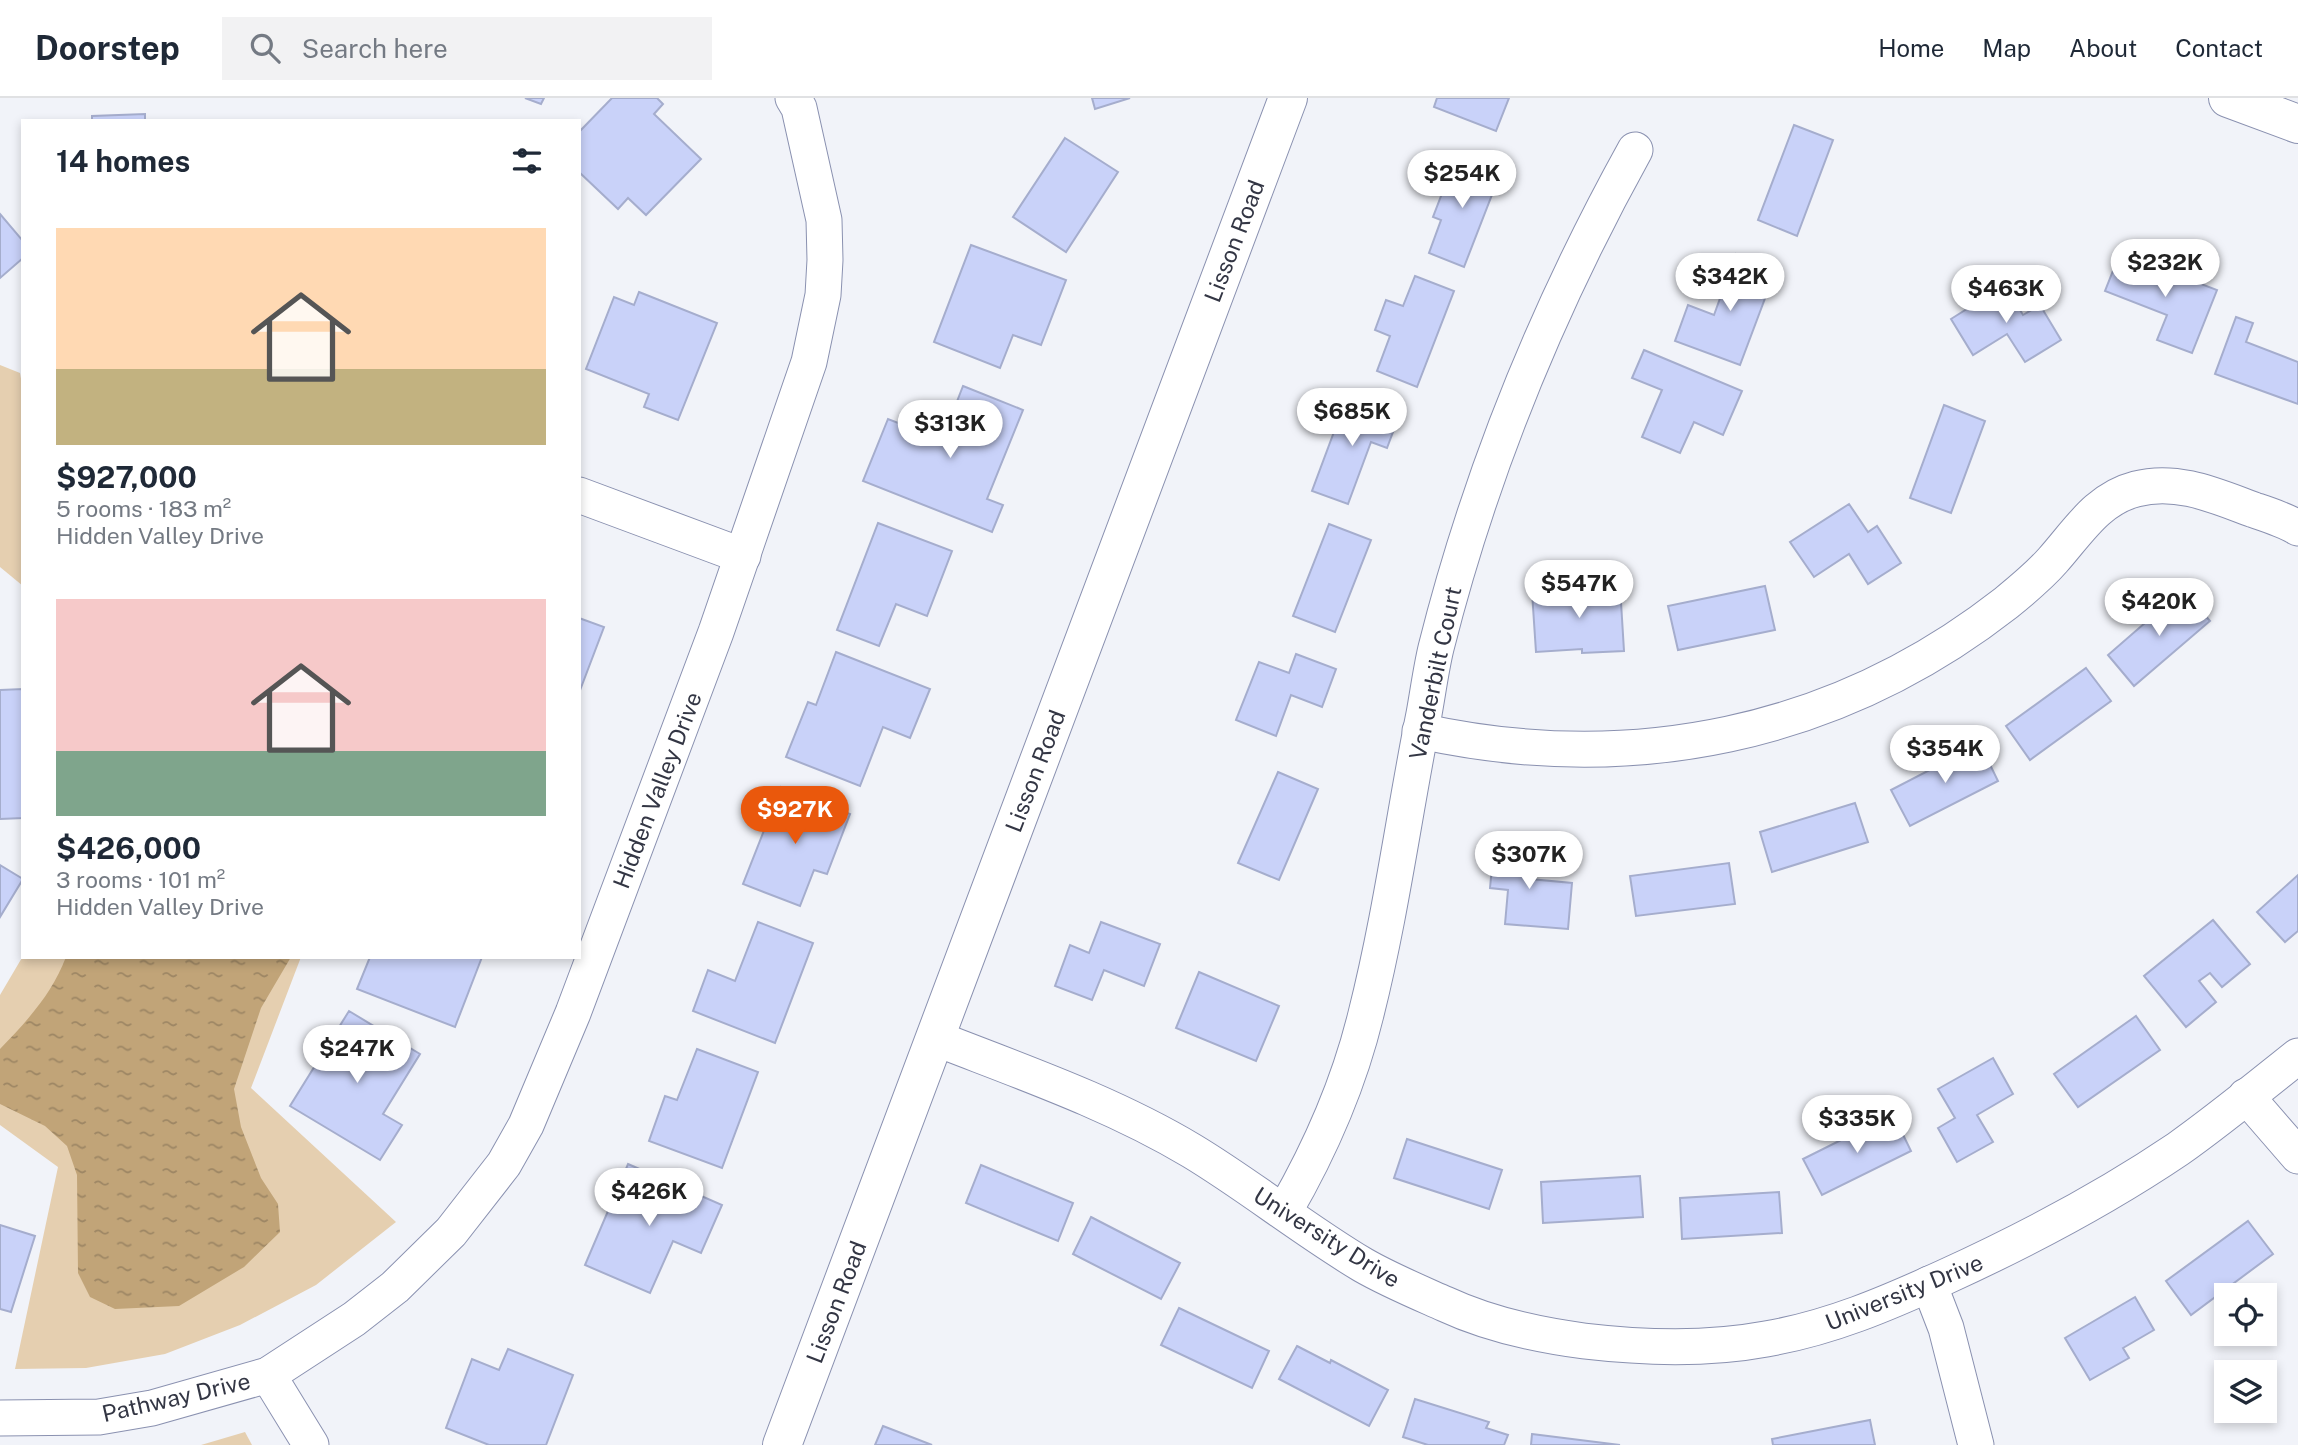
<!DOCTYPE html>
<html lang="en">
<head>
<meta charset="utf-8">
<style>
	:root { --surface:#fff; --page:#f2f2f3; --text:#1f2937; --muted:#747a83; --line:#e0e1e3; --accent:#ea580c }
	body { margin:0; font-family:"Public Sans",sans-serif; background:var(--page); color:var(--text); height:100vh; display:flex; flex-direction:column; font-size:26px; white-space:nowrap }
	* { box-sizing:border-box; margin:0 }
	p { font-size:23px; color:var(--muted) }
	.icon { flex:none; width:38px; height:38px; fill:none; stroke:currentColor; stroke-width:2; stroke-linecap:round; stroke-linejoin:round }
	.map { position:relative; flex:1; overflow:hidden }
	.panel { position:absolute; left:21px; top:21px; width:560px; height:840px; display:flex; flex-direction:column; background:var(--surface); border-radius:0px; box-shadow:0 4px 10px #0003 }
	.panel>* { flex:none }
	.buttons { position:absolute; left:2214px; top:1185px; display:grid; gap:14px }
	.buttons a { display:grid; place-items:center; width:63px; height:63px; border-radius:0px; background:var(--surface); box-shadow:0 4px 10px #0003; font-size:35px }
	.price { position:absolute; translate:-50% -60px; padding:0 16px; border-radius:24px; background:#fff; color:#222; font-size:23px; line-height:46px; filter:drop-shadow(0 2px 4px #0008) }
	.price::after { content:''; position:absolute; left:50%; top:42px; width:21px; height:16px; margin-left:-10px; background:inherit; clip-path:polygon(0 0,100% 0,50% 100%) }
	.price.selected { background:var(--accent); color:#fff }
	ul { padding:0; list-style:none }
	li { display:grid; align-content:center; gap:14px; height:371px; padding:0 35px }
	li span { display:grid; place-items:center; height:217px; border-radius:0px; color:#555 }
	li>.icon { margin-inline-start:auto }
	span .icon { width:126px; height:126px; fill:#fffc; stroke-width:1 }
	li b { font-size:30px }
	h2 { display:flex; justify-content:space-between; align-items:center; height:84px; padding:0 35px; font-size:30px }
	header { display:flex; align-items:center; gap:42px; box-sizing:border-box; height:98px; padding:0 35px; background:var(--surface); border-bottom:2px solid var(--line) }
	header strong { font-size:33px }
	nav { display:flex; gap:38px; margin-inline-start:auto; font-size:24px }
	.search { width:490px; height:63px; background:var(--page); display:flex; align-items:center; gap:18px; box-sizing:border-box; padding:0 24px; border-radius:0px; color:var(--muted); font-size:26px }
	.map>svg:first-child { display:block }
</style>
</head>
<body>
<header>
<strong>Doorstep</strong>
<div class="search"><svg class="icon" aria-label="search" viewBox="0 0 24 24"><circle cx="10" cy="10" r="6"/><path d="M15 15l6 6"/></svg>Search here</div>
<nav><a>Home</a><a>Map</a><a>About</a><a>Contact</a></nav>
</header>
<div class="map">
<svg width="2298" height="1347" viewBox="0 0 2298 1347">
	<defs>
		<pattern id="water-ripples" width="26" height="14" patternUnits="userSpaceOnUse" patternTransform="scale(1.75)"><rect width="26" height="14" fill="#c1a478"/><path d="M2 4q2-2 4 0t4 0M15 11q2-2 4 0t4 0" fill="none" stroke="#9d8664"/></pattern>
	</defs>
	<rect width="100%" height="100%" fill="#f1f3f9"/>
	<g fill="#e5cfb0">
		<path d="M0 267 20 275 23 292V488L0 469Z"/>
		<path d="M23 858 301 859 251 990 396 1124 316 1187 240 1227 165 1256 86 1270 15 1271 58 1069 0 1027V897Z"/>
		<path d="M245 1334 252 1347H201Z"/>
	</g>
	<path fill="url(#water-ripples)" d="M66 859H291L261 910 234 991 241 1029 261 1080 278 1106 280 1134 244 1169 179 1208 115 1211 90 1199 78 1175 77 1077 67 1048 45 1028 0 1006V951C27 923 52 896 66 859Z"/>
	<g fill="#c9d2f9" stroke="#a5adcd" stroke-width="2">
		<path d="M525 0H544L541 6Z"/>
		<path d="M612 0H657L663 6 654 16 701 61 646 117 628 100 618 111 579 74V34Z"/>
		<path d="M1092 0H1130L1095 11Z"/>
		<path d="M1437 0H1509L1496 33 1434 9Z"/>
		<path d="M145 16V23H92V18Z"/>
		<path d="M1794 27 1833 42 1797 138 1758 122Z"/>
		<path d="M1065 40 1118 74 1066 154 1013 119Z"/>
		<path d="M1456 59 1500 76 1464 169 1429 155 1441 122 1433 119Z"/>
		<path d="M0 116 23 143V160L0 180Z"/>
		<path d="M971 147 1066 182 1041 247 1013 237 1000 270 934 244Z"/>
		<path d="M2120 155 2217 192 2192 255 2157 242 2167 217 2105 193Z"/>
		<path d="M1736 156 1776 171 1740 267 1675 243 1688 207 1714 217Z"/>
		<path d="M1415 178 1454 193 1417 289 1377 273 1390 238 1375 232 1386 202 1403 208Z"/>
		<path d="M2005 187 2023 217 2040 207 2061 242 2025 264 2007 236 1973 257 1951 221Z"/>
		<path d="M639 194 717 225 678 322 644 309 649 296 586 271 614 199 634 207Z"/>
		<path d="M2236 219 2253 225 2246 244 2298 264V306L2215 276Z"/>
		<path d="M1644 252 1742 293 1723 337 1694 324 1680 355 1642 339 1662 292 1632 280Z"/>
		<path d="M963 288 1023 312 987 401 1003 407 992 434 863 383 888 321 942 342Z"/>
		<path d="M1347 299 1399 318 1387 350 1371 344 1348 406 1312 393Z"/>
		<path d="M1944 307 1985 323 1951 415 1910 400Z"/>
		<path d="M1849 406 1868 434 1877 428 1901 465 1868 486 1849 456 1814 479 1790 444Z"/>
		<path d="M878 425 952 453 927 518 896 506 879 548 837 532Z"/>
		<path d="M1329 426 1371 442 1335 534 1293 518Z"/>
		<path d="M1620 488 1624 553 1582 555V551L1536 554 1532 494Z"/>
		<path d="M1765 488 1775 532 1678 552 1668 508Z"/>
		<path d="M2183 492 2210 523 2134 588 2108 557Z"/>
		<path d="M579 520 604 529 579 595Z"/>
		<path d="M836 554 930 591 910 640 883 629 860 688 786 659 808 604 816 607Z"/>
		<path d="M1296 556 1336 571 1322 609 1291 597 1276 638 1236 622 1259 564 1289 575Z"/>
		<path d="M2086 570 2111 603 2030 662 2006 628Z"/>
		<path d="M23 591V720L0 721V592Z"/>
		<path d="M1980 646 1998 683 1910 728 1891 692Z"/>
		<path d="M1278 674 1318 691 1279 782 1238 765Z"/>
		<path d="M781 689 850 716 827 776 814 772 800 808 743 786Z"/>
		<path d="M1855 705 1868 744 1772 774 1760 734Z"/>
		<path d="M1494 747 1532 751 1530 781 1572 785 1568 831 1505 826 1508 792 1490 790Z"/>
		<path d="M1729 765 1735 806 1636 818 1630 778Z"/>
		<path d="M0 767 23 781 0 819Z"/>
		<path d="M2298 777V833L2285 844 2257 814Z"/>
		<path d="M2213 822 2250 866 2222 889 2210 875 2199 883 2216 904 2186 929 2144 878Z"/>
		<path d="M758 824 813 845 775 945 693 913 708 872 735 883Z"/>
		<path d="M1101 824 1160 846 1144 888 1104 872 1092 902 1055 888 1070 847 1089 855Z"/>
		<path d="M370 859H482L455 929 357 891Z"/>
		<path d="M1199 874 1279 908 1256 963 1176 930Z"/>
		<path d="M349 913 420 956 383 1016 402 1027 380 1062 290 1008Z"/>
		<path d="M2136 918 2160 952 2078 1009 2054 976Z"/>
		<path d="M697 951 758 974 722 1070 649 1043 665 998 677 1002Z"/>
		<path d="M1993 960 2013 996 1977 1017 1993 1044 1957 1064 1938 1030 1955 1020 1938 991Z"/>
		<path d="M1893 1016 1911 1053 1822 1097 1803 1061Z"/>
		<path d="M1407 1041 1502 1072 1489 1111 1394 1080Z"/>
		<path d="M628 1066 722 1107 701 1155 673 1143 650 1195 585 1167Z"/>
		<path d="M981 1067 1073 1105 1058 1143 966 1105Z"/>
		<path d="M1640 1078 1643 1119 1543 1125 1541 1084Z"/>
		<path d="M1779 1094 1782 1135 1682 1141 1680 1100Z"/>
		<path d="M1091 1119 1180 1165 1161 1201 1073 1156Z"/>
		<path d="M2248 1123 2273 1156 2191 1217 2166 1183Z"/>
		<path d="M0 1127 35 1138 11 1214 0 1211Z"/>
		<path d="M2135 1199 2154 1232 2123 1250 2129 1260 2090 1282 2065 1240Z"/>
		<path d="M1179 1210 1269 1253 1252 1290 1161 1247Z"/>
		<path d="M1297 1248 1330 1265 1331 1262 1388 1292 1369 1328 1279 1281Z"/>
		<path d="M508 1251 573 1277 546 1347H489L446 1330 472 1261 499 1272Z"/>
		<path d="M1415 1301 1489 1324 1486 1330 1508 1337 1504 1347H1428L1403 1339Z"/>
		<path d="M1870 1322 1875 1347H1773L1772 1341Z"/>
		<path d="M883 1328 932 1347H875Z"/>
		<path d="M1532 1336 1620 1347H1531Z"/>
	</g>
	<g fill="none" stroke-linecap="round" stroke-linejoin="round">
		<g stroke="#8a91b0" stroke-width="37">
			<g id="minor">
				<path d="M579 397 743 458"/>
				<path d="M1420 633C1631 679 1836 638 2006 505 2022 492 2040 477 2053 462 2078 434 2097 401 2136 391 2177 380 2216 398 2254 412 2269 417 2285 422 2298 430"/>
				<path d="M935 940C1022 974 1112 1005 1192 1053 1250 1088 1304 1132 1363 1167 1389 1182 1418 1194 1445 1206 1488 1226 1538 1237 1584 1243 1644 1250 1707 1252 1766 1241 1830 1230 1886 1206 1945 1179 2026 1142 2104 1101 2178 1051 2219 1022 2259 989 2298 958"/>
				<path d="M2246 998 2298 1058"/>
				<path d="M1284 1114C1320 1052 1349 986 1366 916 1391 817 1404 716 1424 616 1428 594 1431 571 1436 550 1480 375 1548 209 1635 52"/>
				<path d="M1929 1186 1946 1230 1976 1347"/>
				<path d="M268 1277 311 1347"/>
				<path d="M0 1320 99 1319 152 1310 268 1277 354 1221 395 1189 451 1134 504 1066 526 1027 573 915 716 534 809 264 823 197 825 162 824 122 799 10 793 0"/>
			</g>
		</g>
		<g stroke="#8a91b0" stroke-width="40">
			<g id="tertiary">
				<path d="M2228 0 2298 26"/>
				<path d="M782 1347 1288 0"/>
			</g>
		</g>
		<use href="#minor" stroke="#fff" stroke-width="35"/>
		<use href="#tertiary" stroke="#fff" stroke-width="38"/>
	</g>
	<g text-anchor="middle" dominant-baseline="central" stroke-width="5" stroke-linejoin="round" paint-order="stroke">
		<g font-size="23" fill="#333644" stroke="#fff">
			<text transform="translate(1234 143) rotate(-69)">Lisson Road</text>
			<text transform="translate(1435 575) rotate(-78)">Vanderbilt Court</text>
			<text transform="translate(1035 673) rotate(-69)">Lisson Road</text>
			<text transform="translate(657 692) rotate(-69)">Hidden Valley Drive</text>
			<text transform="translate(1327 1139) rotate(32)">University Drive</text>
			<text transform="translate(1904 1194) rotate(-22)">University Drive</text>
			<text transform="translate(836 1204) rotate(-69)">Lisson Road</text>
			<text transform="translate(176 1299) rotate(-13)">Pathway Drive</text>
		</g>
	</g>
</svg>
<div class="buttons">
<a><svg class="icon" aria-label="locate" viewBox="0 0 24 24"><circle cx="12" cy="12" r="6"/><path d="M12 2v4M12 18v4M2 12h4M18 12h4"/></svg></a>
<a><svg class="icon" aria-label="layers" viewBox="0 0 24 24"><path d="M12 4l9 5-9 5-9-5zM3 14l9 5 9-5"/></svg></a>
</div>
<b class="price" style="left:1462px;top:112px">$254K</b>
<b class="price" style="left:2165px;top:201px">$232K</b>
<b class="price" style="left:1730px;top:215px">$342K</b>
<b class="price" style="left:2006px;top:227px">$463K</b>
<b class="price" style="left:1352px;top:350px">$685K</b>
<b class="price" style="left:950px;top:362px">$313K</b>
<b class="price" style="left:1579px;top:522px">$547K</b>
<b class="price" style="left:2159px;top:540px">$420K</b>
<b class="price" style="left:1945px;top:687px">$354K</b>
<b class="price selected" style="left:795px;top:748px">$927K</b>
<b class="price" style="left:1529px;top:793px">$307K</b>
<b class="price" style="left:357px;top:987px">$247K</b>
<b class="price" style="left:1857px;top:1057px">$335K</b>
<b class="price" style="left:649px;top:1130px">$426K</b>
<section class="panel">
<h2>14 homes<svg class="icon" aria-label="filters" viewBox="0 0 24 24"><path d="M4 7h16M4 17h16"/><circle cx="9" cy="7" r="2"/><circle cx="15" cy="17" r="2"/></svg></h2>
<ul>
<li><span style="background:linear-gradient(#ffd9b3 65%,#c2b280 0)"><svg class="icon" aria-label="home" viewBox="0 0 24 24"><path d="M3 11l9-7 9 7M6 9v11h12V9"/></svg></span><div><b>$927,000</b><p>5 rooms · 183 m²</p><p>Hidden Valley Drive</p></div></li>
<li><span style="background:linear-gradient(#f6c9c9 70%,#7fa58c 0)"><svg class="icon" aria-label="home" viewBox="0 0 24 24"><path d="M3 11l9-7 9 7M6 9v11h12V9"/></svg></span><div><b>$426,000</b><p>3 rooms · 101 m²</p><p>Hidden Valley Drive</p></div></li>
</ul>
</section>
</div>
</body>
</html>
